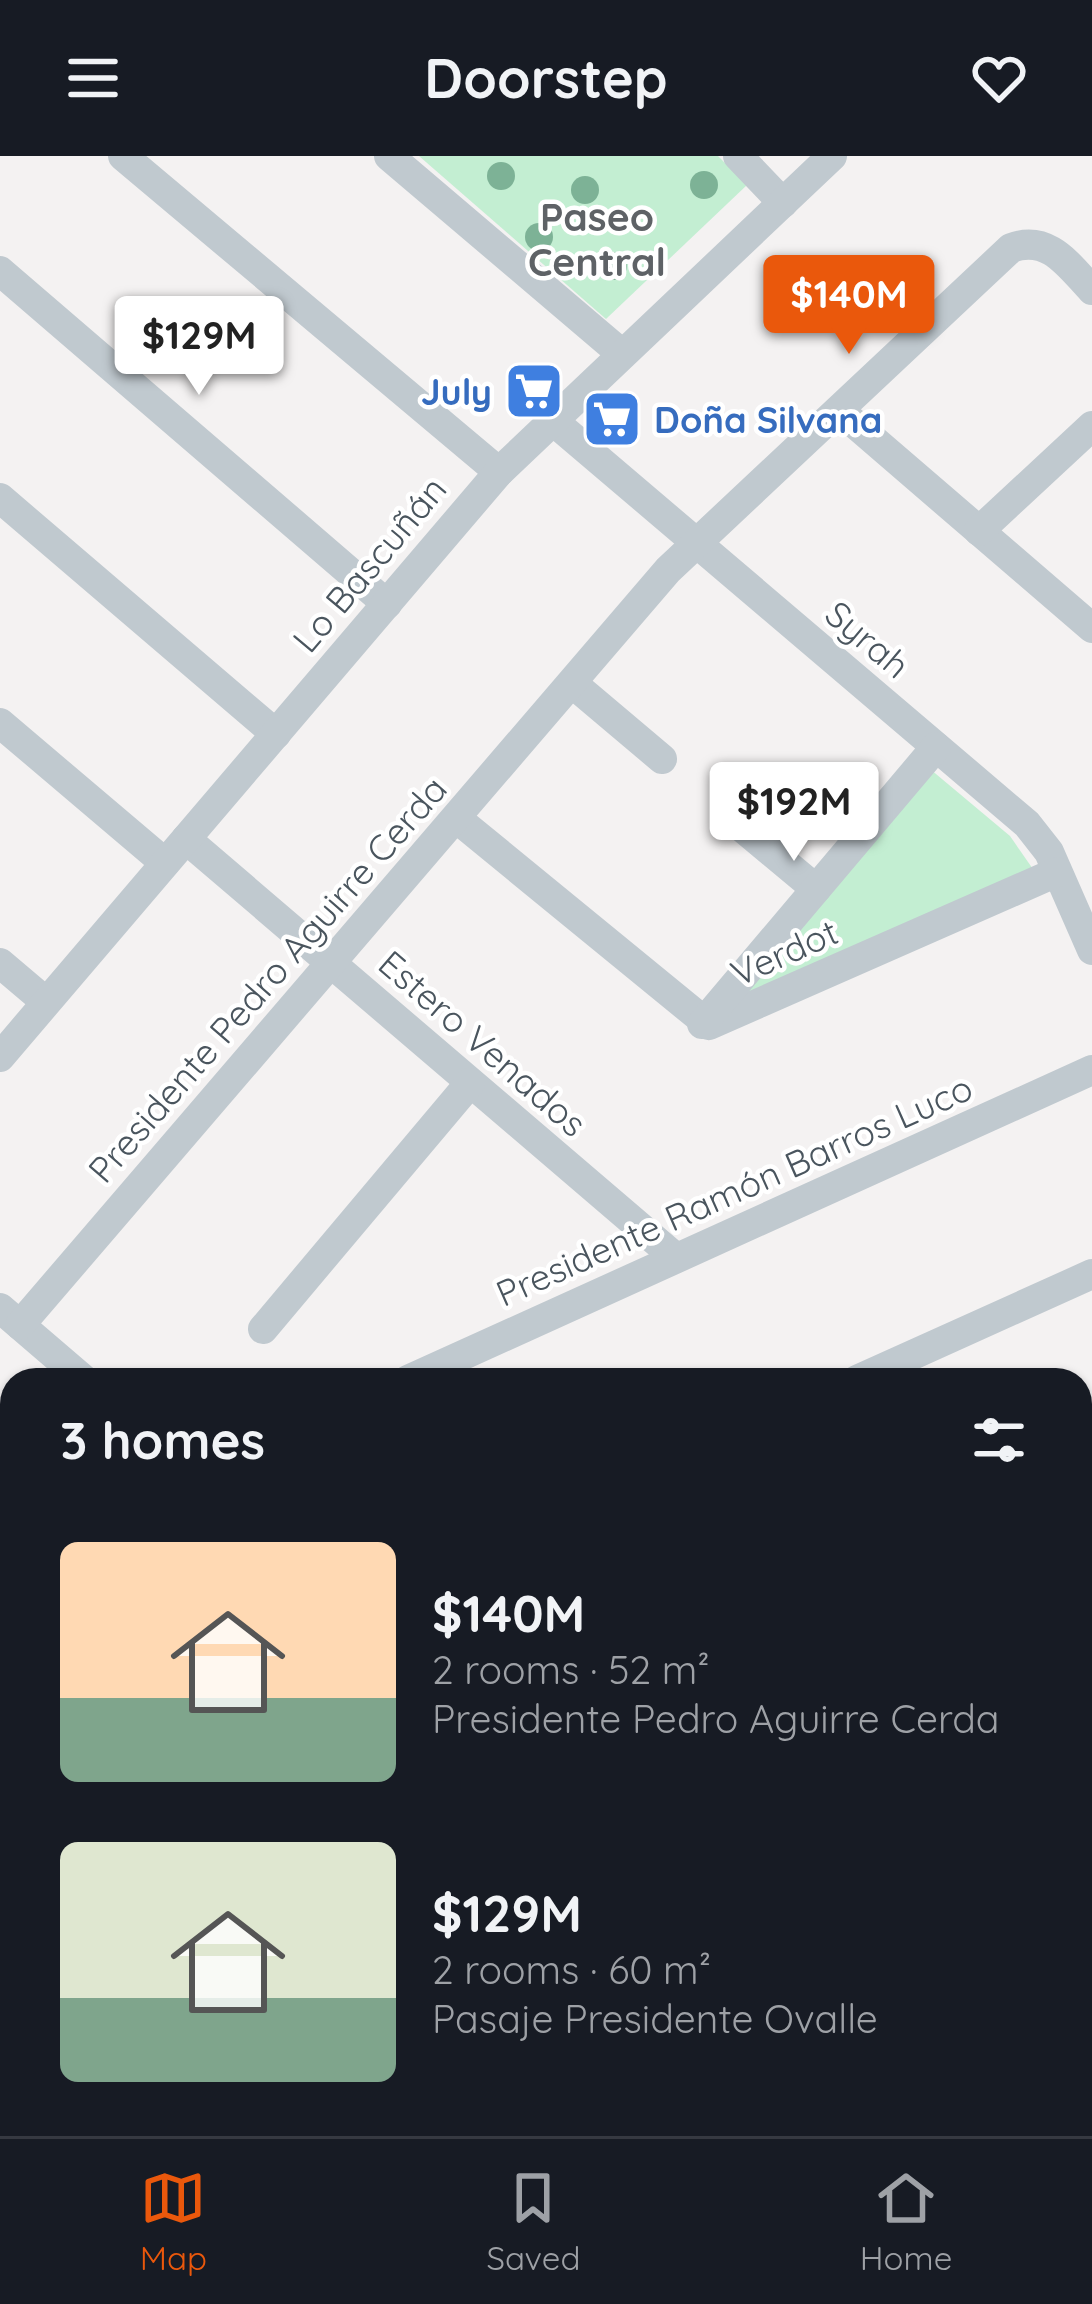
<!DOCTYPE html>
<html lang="en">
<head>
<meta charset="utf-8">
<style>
	:root { --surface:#171b24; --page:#242831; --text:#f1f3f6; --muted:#9ea1a6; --line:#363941; --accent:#ea580c }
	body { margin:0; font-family:Quicksand,sans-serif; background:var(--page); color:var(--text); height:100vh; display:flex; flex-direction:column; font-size:45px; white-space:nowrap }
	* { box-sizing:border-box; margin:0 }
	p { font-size:39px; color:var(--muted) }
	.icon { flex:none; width:66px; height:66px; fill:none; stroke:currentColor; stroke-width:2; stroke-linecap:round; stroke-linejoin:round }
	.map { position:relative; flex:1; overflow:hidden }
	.side { position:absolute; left:0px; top:1212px; width:1092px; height:768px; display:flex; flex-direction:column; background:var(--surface); border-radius:36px 36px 0 0; box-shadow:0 3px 9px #0004 }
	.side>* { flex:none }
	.price { position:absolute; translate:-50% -102px; padding:0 27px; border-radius:12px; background:#fff; color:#222; font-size:39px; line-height:78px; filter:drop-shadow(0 3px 6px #0008) }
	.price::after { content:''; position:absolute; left:50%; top:72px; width:36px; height:27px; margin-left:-18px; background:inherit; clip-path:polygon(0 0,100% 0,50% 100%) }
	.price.selected { background:var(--accent); color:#fff }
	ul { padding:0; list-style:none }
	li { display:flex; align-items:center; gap:36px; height:300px; padding:0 60px }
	li span { display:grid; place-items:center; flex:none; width:336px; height:240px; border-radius:18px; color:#555 }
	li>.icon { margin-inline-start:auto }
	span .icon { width:144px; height:144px; fill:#fffc; stroke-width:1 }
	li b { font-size:51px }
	h2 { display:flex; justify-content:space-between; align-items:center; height:144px; padding:0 60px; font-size:51px }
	header { display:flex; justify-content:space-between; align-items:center; height:156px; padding:0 60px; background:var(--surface); font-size:54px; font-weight:800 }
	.tab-bar { display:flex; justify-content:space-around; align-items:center; height:168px; border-top:3px solid var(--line); background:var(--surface); font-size:33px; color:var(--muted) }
	.tab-bar a { display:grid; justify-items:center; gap:6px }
	.tab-bar .selected { color:var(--accent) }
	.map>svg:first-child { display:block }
</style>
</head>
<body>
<header><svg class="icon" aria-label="menu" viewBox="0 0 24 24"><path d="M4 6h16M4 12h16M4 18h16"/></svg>Doorstep<svg class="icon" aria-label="heart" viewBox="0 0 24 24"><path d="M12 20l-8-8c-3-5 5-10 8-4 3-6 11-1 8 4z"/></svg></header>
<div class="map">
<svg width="1092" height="1980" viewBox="0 0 1092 1980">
	<rect width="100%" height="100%" fill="#f4f2f2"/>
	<g fill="#c3eed2">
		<path d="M419 0H718L747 29 606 163Z"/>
		<path d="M930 613 1010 680 1035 716 733 843Z"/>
	</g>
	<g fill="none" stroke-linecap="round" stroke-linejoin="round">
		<g stroke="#c0c9cf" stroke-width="30">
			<path d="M123 0 499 316"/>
			<path d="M389 0 622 198"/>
			<path d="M738 0 783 47"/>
			<path d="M0 115 387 448"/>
			<path d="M840 255 1092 472"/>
			<path d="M552 264 1027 668 1049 696 1092 794"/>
			<path d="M0 342 276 578"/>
			<path d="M979 375 1092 270"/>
			<path d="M572 527 662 603"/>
			<path d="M0 567 165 707"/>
			<path d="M726 658 816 733"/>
			<path d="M456 662 709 869 1057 716"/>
			<path d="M186 683 676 1102"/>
			<path d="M0 807 46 846"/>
			<path d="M702 868 936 591"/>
			<path d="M0 901 499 316 832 0"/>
			<path d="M0 1152 84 1224"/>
			<path d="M20 1169 668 414 1011 92C1049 78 1069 110 1092 134"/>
			<path d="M263 1173 470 927"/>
			<path d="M408 1224 1092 914"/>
			<path d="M857 1224 1092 1118"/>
			<path d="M0 1393 11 1403"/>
			<path d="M1080 1612 1092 1644"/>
			<path d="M1080 1741 1092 1737"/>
			<path d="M0 1754 12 1785"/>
			<path d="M1080 1927 1092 1922"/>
			<path d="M0 1963 6 1980"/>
			<path d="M647 1968 652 1980"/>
			<path d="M452 1980 483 1968"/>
			<path d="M940 1980 972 1968"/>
		</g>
		<g stroke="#c0c9cf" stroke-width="36">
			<path d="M1080 1528 1092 1523"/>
			<path d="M0 1939 12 1934"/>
		</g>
	</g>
	<g fill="#7db296">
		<circle cx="501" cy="20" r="14"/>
		<circle cx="704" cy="29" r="14"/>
		<circle cx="585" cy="34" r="14"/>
		<circle cx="539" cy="81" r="14"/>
		<circle cx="613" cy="110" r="14"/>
	</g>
	<defs>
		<g id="supermarket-square" transform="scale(3)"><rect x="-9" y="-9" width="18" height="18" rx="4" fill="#3f7fe0" stroke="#fff"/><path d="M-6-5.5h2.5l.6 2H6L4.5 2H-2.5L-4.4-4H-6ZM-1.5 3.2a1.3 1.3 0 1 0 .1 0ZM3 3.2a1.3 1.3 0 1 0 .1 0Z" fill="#fff"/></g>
	</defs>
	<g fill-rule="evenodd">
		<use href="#supermarket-square" x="534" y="235"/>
		<use href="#supermarket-square" x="612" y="263"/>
	</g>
	<g text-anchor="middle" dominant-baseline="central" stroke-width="9" stroke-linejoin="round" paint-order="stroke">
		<g font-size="36" font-weight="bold" fill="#366cbe" stroke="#fff" text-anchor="end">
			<text x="492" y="235">July</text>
			<text x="654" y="263" text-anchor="start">Doña Silvana</text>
		</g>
		<g font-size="36" fill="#4a555e" stroke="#fff">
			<text transform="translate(369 408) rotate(-50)">Lo Bascuñán</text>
			<text transform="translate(868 483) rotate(40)">Syrah</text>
			<text transform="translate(784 796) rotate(-24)">Verdot</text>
			<text transform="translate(267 823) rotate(-49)">Presidente Pedro Aguirre Cerda</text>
			<text transform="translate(483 887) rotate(41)">Estero Venados</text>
			<text transform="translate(734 1034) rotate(-24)">Presidente Ramón Barros Luco</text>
		</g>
		<g font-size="39" font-weight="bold" fill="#5e6266" stroke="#fff">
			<text x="597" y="60">Paseo<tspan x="597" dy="45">Central</tspan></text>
		</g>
	</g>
</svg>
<b class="price selected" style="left:849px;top:201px">$140M</b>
<b class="price" style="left:199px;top:242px">$129M</b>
<b class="price" style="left:794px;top:708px">$192M</b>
<section class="side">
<h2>3 homes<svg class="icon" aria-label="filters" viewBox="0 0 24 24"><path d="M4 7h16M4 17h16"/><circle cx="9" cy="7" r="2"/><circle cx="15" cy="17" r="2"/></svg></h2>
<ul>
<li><span style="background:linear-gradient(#ffd9b3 65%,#7fa58c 0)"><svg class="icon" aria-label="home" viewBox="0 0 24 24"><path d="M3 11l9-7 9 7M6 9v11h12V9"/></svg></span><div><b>$140M</b><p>2 rooms · 52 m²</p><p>Presidente Pedro Aguirre Cerda</p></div></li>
<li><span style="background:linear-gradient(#dfe7d0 65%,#7fa58c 0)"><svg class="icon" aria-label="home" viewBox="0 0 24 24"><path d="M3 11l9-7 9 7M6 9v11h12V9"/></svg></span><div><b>$129M</b><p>2 rooms · 60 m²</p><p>Pasaje Presidente Ovalle</p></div></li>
</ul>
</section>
</div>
<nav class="tab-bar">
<a class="selected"><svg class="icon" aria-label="map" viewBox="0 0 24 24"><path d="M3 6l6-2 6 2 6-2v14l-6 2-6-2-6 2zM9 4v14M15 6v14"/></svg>Map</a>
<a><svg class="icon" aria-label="saved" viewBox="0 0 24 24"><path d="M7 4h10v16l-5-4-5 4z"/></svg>Saved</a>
<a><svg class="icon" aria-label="home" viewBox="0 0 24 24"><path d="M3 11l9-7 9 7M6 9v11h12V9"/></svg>Home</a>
</nav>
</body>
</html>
